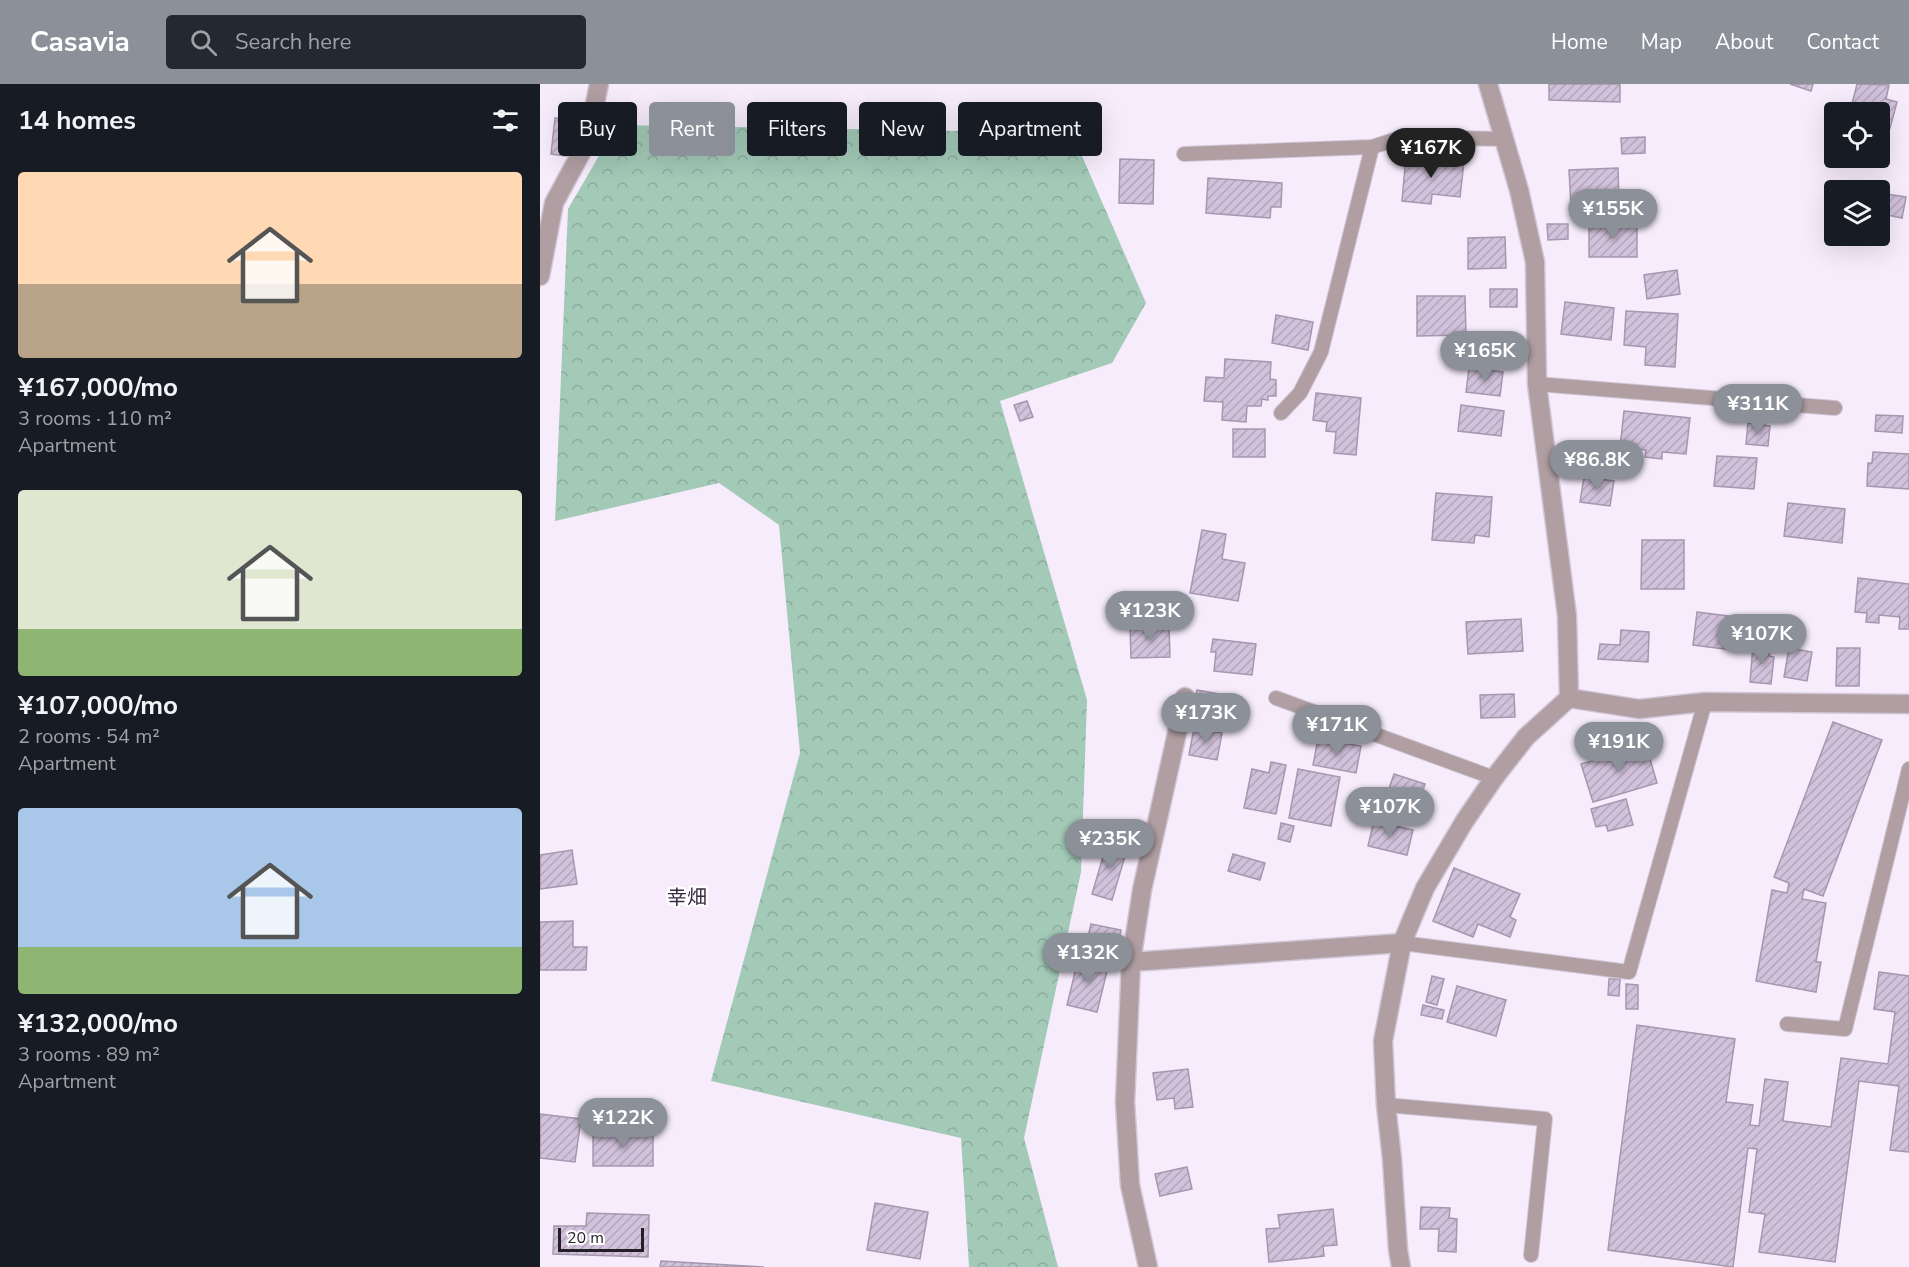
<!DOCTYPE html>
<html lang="en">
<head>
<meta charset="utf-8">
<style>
	:root { --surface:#171b24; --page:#242831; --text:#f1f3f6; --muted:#9ea1a6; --accent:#8c9099 }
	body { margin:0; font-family:"Nunito Sans","Noto Sans JP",sans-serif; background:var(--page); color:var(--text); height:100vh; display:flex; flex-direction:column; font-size:22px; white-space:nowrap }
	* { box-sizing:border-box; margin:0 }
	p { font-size:20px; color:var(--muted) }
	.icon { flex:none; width:33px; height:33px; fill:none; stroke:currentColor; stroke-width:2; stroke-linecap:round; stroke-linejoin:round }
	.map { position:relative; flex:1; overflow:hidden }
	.drawer { display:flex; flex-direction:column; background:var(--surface); width:540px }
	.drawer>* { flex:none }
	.guide { position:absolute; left:18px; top:18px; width:570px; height:54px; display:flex; gap:12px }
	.tools { position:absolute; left:1284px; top:18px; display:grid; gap:12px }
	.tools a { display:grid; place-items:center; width:66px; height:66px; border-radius:6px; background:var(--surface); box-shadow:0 6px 24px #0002; font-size:30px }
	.scale { position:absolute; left:18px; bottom:15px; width:86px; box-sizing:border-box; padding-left:6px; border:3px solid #241e27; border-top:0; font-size:16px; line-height:21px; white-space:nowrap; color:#241e27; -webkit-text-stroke:4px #fff; paint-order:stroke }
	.price { position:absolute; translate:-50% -51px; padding:0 14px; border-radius:21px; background:var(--accent); color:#fff; font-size:20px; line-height:39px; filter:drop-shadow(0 2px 3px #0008) }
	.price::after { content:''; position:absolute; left:50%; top:36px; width:18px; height:14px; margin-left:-9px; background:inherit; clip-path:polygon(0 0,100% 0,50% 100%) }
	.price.selected { background:#222; color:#fff }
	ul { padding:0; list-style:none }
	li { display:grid; align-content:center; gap:12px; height:318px; padding:0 18px }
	li span { display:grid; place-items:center; height:186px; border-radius:6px; color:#555 }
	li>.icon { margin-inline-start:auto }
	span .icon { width:108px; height:108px; fill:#fffc; stroke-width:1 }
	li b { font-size:26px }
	h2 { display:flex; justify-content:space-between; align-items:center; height:72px; padding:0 18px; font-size:26px }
	.tag { padding:0 21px; border-radius:6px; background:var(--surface); box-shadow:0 6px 24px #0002; font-size:21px; line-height:54px }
	.tag.selected { background:var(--accent); color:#fff }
	header { display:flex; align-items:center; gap:36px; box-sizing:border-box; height:84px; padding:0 30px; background:var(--accent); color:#fff }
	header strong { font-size:28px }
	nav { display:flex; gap:33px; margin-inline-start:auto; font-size:21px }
	.search { width:420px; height:54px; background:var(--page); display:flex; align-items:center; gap:15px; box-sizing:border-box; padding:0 21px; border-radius:6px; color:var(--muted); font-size:22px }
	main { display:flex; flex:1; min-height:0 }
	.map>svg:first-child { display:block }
</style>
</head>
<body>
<header>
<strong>Casavia</strong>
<div class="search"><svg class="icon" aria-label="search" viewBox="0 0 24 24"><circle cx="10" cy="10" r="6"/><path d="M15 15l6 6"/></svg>Search here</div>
<nav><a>Home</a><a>Map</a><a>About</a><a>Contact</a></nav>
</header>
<main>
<section class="drawer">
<h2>14 homes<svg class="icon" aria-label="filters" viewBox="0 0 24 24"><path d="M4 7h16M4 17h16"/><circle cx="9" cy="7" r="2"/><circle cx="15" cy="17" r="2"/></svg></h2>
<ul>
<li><span style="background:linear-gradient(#ffd9b3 60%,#b9a48a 0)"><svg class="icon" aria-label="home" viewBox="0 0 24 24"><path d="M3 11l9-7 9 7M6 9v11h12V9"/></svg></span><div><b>¥167,000/mo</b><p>3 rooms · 110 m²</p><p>Apartment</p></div></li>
<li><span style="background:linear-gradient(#dfe7d0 75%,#8fb573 0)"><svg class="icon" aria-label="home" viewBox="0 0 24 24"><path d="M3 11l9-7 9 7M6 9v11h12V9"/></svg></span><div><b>¥107,000/mo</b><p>2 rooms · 54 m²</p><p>Apartment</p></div></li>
<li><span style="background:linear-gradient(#a9c7e8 75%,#8fb573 0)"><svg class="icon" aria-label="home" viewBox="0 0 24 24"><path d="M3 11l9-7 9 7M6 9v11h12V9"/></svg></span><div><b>¥132,000/mo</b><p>3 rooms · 89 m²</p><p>Apartment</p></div></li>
</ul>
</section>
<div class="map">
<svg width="1369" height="1183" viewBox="0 0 1369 1183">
	<defs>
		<pattern id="forest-crowns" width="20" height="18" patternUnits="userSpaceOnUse" patternTransform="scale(1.5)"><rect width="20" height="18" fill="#a3c9b7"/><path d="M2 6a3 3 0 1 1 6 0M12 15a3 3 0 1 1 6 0" fill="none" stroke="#8cac9d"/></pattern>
		<pattern id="building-hatch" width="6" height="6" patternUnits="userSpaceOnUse" patternTransform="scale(1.5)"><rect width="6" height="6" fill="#d1c1db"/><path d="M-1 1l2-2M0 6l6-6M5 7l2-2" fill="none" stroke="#b3a5bc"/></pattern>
	</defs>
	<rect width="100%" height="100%" fill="#f6ecfc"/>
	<path fill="url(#forest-crowns)" d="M77 41 532 49 606 219 572 279 460 317 547 616 541 788 484 1054 518 1183H429L421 1054 171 997 260 669 239 441 179 399 15 437 28 125Z"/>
	<g fill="url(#building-hatch)" stroke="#a696af" stroke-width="1.5">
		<path d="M1009 0H1080V18L1009 16Z"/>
		<path d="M1250 0H1273L1271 7Z"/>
		<path d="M1317 0 1349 1 1346 15 1357 18 1350 44 1340 41V28H1310Z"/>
		<path d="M15 34 29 36 26 72 11 70Z"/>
		<path d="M1105 53V69L1082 70 1081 54Z"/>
		<path d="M866 72 924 78 920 113 892 110 891 120 862 117Z"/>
		<path d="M580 75 614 76 613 120 579 119Z"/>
		<path d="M1078 84 1079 119 1031 121 1029 86Z"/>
		<path d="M668 94 742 99 741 123H731L730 134 666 129Z"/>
		<path d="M1346 110 1366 113 1362 134 1342 130Z"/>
		<path d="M1049 138 1097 139V173H1049Z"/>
		<path d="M1007 140H1028V155L1008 156Z"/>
		<path d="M965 153 966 184 928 185V154Z"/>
		<path d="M1137 186 1140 210 1107 215 1104 191Z"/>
		<rect x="950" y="205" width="27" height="18"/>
		<path d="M877 212H925L926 251 877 252Z"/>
		<path d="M1025 218 1074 224 1071 256 1021 250Z"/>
		<path d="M1086 227 1138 230 1135 283 1105 281 1106 263 1084 261Z"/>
		<path d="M736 231 773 238 768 266 732 259Z"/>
		<path d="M685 275 731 278 730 295 736 296V312H728V316L722 315 721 322H707L706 338 682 336 683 318 664 317 666 293 684 294Z"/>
		<path d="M929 284 963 288 960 312 926 308Z"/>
		<path d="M776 309 821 314 816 371 794 369 796 348 786 347 787 338 773 336Z"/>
		<path d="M487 317 493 333 480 337 474 321Z"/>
		<path d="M921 321 964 327 961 352 918 347Z"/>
		<path d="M1084 327 1150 334 1146 370 1122 368V375L1105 373 1106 366 1080 364Z"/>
		<path d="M1336 331 1363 332 1362 349 1335 347Z"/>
		<path d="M1208 339 1230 342 1228 362 1206 360Z"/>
		<rect x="693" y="345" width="32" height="28"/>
		<path d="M1333 368 1369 370V405L1327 402 1328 379H1332Z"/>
		<path d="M1177 372 1217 374 1214 405 1174 402Z"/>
		<path d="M1044 393 1074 397 1070 422 1040 418Z"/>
		<path d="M896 409 952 413 949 453 935 451 934 459 892 456Z"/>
		<path d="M1248 419 1305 425 1302 459 1244 452Z"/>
		<path d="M662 446 686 450 682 475 705 479 698 517 650 509Z"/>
		<path d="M1102 456H1144V505H1101Z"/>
		<path d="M1318 494 1369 500V545H1359L1360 533 1339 531V539L1326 538 1327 529 1315 528Z"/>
		<path d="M1157 528 1212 535 1208 568 1153 561Z"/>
		<path d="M981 535 983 567 928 570 926 538Z"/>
		<path d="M629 543 630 573 591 574 590 544Z"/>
		<path d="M1081 546 1109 548 1108 578 1058 575 1060 560 1080 561Z"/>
		<path d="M673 555 716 560 712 591 674 587 676 568H671Z"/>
		<path d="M1213 561 1230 563 1229 572 1234 573 1231 600 1210 598Z"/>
		<path d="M1249 564 1272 568 1267 597 1244 593Z"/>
		<path d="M1297 564H1320L1319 602H1296Z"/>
		<path d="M657 606 686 611 682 640 652 635Z"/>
		<path d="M974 610 975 633 941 634 940 611Z"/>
		<path d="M1293 638 1342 656 1283 812 1264 805 1262 815 1286 819 1276 878H1281L1276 908 1216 897 1232 806 1247 809 1249 799 1234 793Z"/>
		<path d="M654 644 682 649 677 676 649 671Z"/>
		<path d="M778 655 821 662 816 689 773 681Z"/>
		<path d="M1106 661 1117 699 1053 718 1041 680Z"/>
		<path d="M731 678 746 681 736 730 704 724 712 685 729 689Z"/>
		<path d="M758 685 800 693 791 742 749 734Z"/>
		<path d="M854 690 885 700 877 724 871 722 866 737 841 728Z"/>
		<path d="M1086 715 1093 741 1068 747 1066 741 1056 743 1051 725Z"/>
		<path d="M834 737 873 746 867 771 828 762Z"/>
		<path d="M741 739 754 742 750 758 738 755Z"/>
		<path d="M568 756 588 762 572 816 552 810Z"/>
		<path d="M32 766 37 800 0 805V771Z"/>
		<path d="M693 770 725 779 720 796 688 787Z"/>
		<path d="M914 784 980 810 970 833 976 836 970 853 938 840 933 853 893 837Z"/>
		<path d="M33 837V863H47L46 886H0V838Z"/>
		<path d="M551 840 581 846 577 864 547 857Z"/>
		<path d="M539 872 569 879 557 928 527 921Z"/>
		<path d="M1339 888 1369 892V1068L1350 1066 1359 1002 1319 997 1295 1178 1219 1168 1225 1130 1209 1128 1217 1065 1208 1064 1193 1183 1068 1166 1097 941 1195 955 1186 1018 1213 1021 1210 1041 1219 1042 1225 995 1248 998 1243 1037 1291 1043 1301 974 1348 980 1355 928 1334 925Z"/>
		<path d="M892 892 904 895 897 921 886 918Z"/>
		<path d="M1069 895H1080L1079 912 1068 911Z"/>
		<path d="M1086 900 1098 901V925H1086Z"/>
		<path d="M917 902 966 916 956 952 907 938Z"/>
		<path d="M883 921 904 926 902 935 881 931Z"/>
		<path d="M648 985 653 1023 635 1025 634 1014 617 1016 613 989Z"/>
		<path d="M0 1030 41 1035 35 1078 0 1074Z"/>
		<rect x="53" y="1048" width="60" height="34"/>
		<path d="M647 1083 652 1105 620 1112 615 1090Z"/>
		<path d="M335 1119 388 1128 380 1175 327 1166Z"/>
		<path d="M881 1123 910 1124 909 1134 917 1135 916 1168 898 1167 899 1145H880Z"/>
		<path d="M793 1125 797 1161 783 1162 784 1172 729 1178 726 1145 740 1144 738 1131Z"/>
		<path d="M47 1129 109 1131 108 1173 13 1170 14 1142H46Z"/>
		<path d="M121 1177 224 1183H120Z"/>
	</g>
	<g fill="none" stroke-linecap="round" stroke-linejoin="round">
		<g stroke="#d0c7d6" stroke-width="16">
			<g id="lane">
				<path d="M644 70 832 63 863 53 964 55"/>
				<path d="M997 300 1295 324"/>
				<path d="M741 329 760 309 781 268 832 63"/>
				<path d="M736 614 954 694"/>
				<path d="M862 859 1089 888 1165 618"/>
				<path d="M1247 940 1305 945 1369 685"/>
				<path d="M846 1021 1005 1035 991 1171"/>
			</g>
		</g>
		<g stroke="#d0c7d6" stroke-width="21">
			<g id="street">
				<path d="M0 192 14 119 47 58 59 0"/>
				<path d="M1029 614 1099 625 1165 618 1369 620"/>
				<path d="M591 878 862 859"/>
				<path d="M608 1183 590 1101 585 1018 591 878 602 806 645 613"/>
				<path d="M861 1183 858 1166 852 1075 846 1021 843 957 862 859 885 804 924 738 954 694 986 653 1029 614 1027 532 997 300 995 178 979 106 948 0"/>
			</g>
		</g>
		<use href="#lane" stroke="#b09ea2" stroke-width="14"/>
		<use href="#street" stroke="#b09ea2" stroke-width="18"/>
	</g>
	<g text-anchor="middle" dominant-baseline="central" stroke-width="5" stroke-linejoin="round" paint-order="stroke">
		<g font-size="20" fill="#372a3e" stroke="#fff">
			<text x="147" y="813">幸畑</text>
		</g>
	</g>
</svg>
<div class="tools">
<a><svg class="icon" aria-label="locate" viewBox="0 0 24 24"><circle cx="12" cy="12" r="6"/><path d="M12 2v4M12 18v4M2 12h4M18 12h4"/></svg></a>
<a><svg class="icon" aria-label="layers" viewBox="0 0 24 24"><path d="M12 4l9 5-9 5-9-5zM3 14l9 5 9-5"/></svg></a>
</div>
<div class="scale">20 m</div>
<b class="price selected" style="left:891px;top:95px">¥167K</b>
<b class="price" style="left:1073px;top:156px">¥155K</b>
<b class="price" style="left:945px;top:298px">¥165K</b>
<b class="price" style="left:1218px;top:351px">¥311K</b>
<b class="price" style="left:1057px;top:407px">¥86.8K</b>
<b class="price" style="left:610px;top:558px">¥123K</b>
<b class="price" style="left:1222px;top:581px">¥107K</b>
<b class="price" style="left:666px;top:660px">¥173K</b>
<b class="price" style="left:797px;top:672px">¥171K</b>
<b class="price" style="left:1079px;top:689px">¥191K</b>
<b class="price" style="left:850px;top:754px">¥107K</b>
<b class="price" style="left:570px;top:786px">¥235K</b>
<b class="price" style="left:548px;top:900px">¥132K</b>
<b class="price" style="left:83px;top:1065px">¥122K</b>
<div class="guide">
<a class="tag">Buy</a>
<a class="tag selected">Rent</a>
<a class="tag">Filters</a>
<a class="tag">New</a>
<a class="tag">Apartment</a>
</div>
</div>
</main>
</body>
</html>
